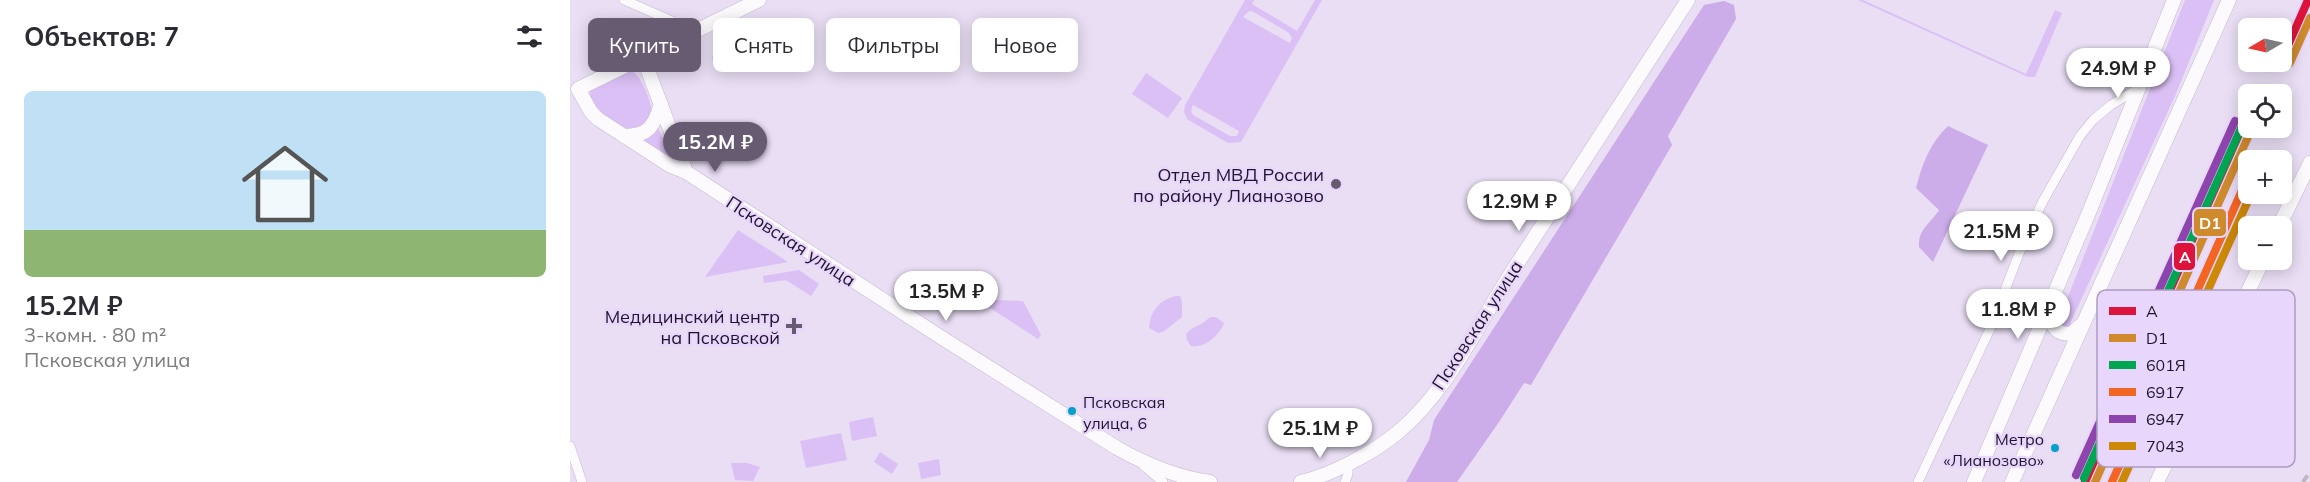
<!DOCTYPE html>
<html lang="ru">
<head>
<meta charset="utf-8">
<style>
	:root { --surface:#fff; --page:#f7f7f7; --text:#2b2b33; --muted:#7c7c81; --accent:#665b71 }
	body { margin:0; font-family:Mulish,sans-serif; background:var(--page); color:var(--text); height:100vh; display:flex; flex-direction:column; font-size:22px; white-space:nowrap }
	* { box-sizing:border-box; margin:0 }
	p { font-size:20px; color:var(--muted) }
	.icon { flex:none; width:33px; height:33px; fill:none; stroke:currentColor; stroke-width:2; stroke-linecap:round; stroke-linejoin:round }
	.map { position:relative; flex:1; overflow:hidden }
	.drawer { display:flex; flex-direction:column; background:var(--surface); width:570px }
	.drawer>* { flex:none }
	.hud { position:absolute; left:18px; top:18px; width:570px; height:54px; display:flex; gap:12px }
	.needle { width:39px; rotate:261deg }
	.tools { position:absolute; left:1668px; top:18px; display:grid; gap:12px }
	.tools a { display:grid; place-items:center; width:54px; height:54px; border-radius:9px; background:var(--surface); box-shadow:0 3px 15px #0003; font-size:30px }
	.price { position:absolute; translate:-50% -51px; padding:0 14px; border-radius:21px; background:#fff; color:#222; font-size:20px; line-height:39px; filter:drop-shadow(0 2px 3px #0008) }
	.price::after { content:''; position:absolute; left:50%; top:36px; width:18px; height:14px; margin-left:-9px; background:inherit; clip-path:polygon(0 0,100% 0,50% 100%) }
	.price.active { background:var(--accent); color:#fff }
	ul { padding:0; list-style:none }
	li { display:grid; align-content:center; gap:12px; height:318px; padding:0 24px }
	li span { display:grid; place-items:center; height:186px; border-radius:9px; color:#555 }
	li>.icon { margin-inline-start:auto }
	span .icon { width:108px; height:108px; fill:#fffc; stroke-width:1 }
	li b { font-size:26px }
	h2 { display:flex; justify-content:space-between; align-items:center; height:72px; padding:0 24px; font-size:26px }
	.chip { padding:0 21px; border-radius:9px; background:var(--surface); box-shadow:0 3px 15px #0003; font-size:21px; line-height:54px }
	.chip.active { background:var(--accent); color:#fff }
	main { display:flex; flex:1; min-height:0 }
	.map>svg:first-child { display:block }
</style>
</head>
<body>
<main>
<section class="drawer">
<h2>Объектов: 7<svg class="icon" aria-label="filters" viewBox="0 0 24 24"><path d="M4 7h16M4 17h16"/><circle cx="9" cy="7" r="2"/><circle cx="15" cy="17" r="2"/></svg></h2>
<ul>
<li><span style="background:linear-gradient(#bfe0f5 75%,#8fb573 0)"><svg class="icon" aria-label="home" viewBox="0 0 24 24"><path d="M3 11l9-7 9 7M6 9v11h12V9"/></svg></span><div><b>15.2M ₽</b><p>3-комн. · 80 m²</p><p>Псковская улица</p></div></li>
</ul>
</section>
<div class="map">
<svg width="1740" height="482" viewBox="0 0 1740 482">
	<rect width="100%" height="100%" fill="#e9def4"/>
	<g fill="#dbc0f5" fill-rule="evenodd">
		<path d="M675 0H684L682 4 727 31 745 0H752L671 142 658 143 617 119 614 112 615 105ZM682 11 719 33 722 38 720 43 673 17 678 12ZM623 105 669 131 667 136H660L623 115 621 111Z"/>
		<path d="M1288 0H1293L1456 74 1485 10 1492 13 1465 77H1458Z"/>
		<path d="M1615 0H1644L1605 96 1498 328 1495 329 1488 322Z"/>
		<path d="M441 24 447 38 421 51 414 37Z"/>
		<path d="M166 31C179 33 186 44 178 55L155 36Z"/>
		<path d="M146 47 167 62 169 61 172 63 166 70 155 72 145 67 142 58Z"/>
		<path d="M61 70C73 78 82 102 82 116L74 127 55 131C40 120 15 109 21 88Z"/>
		<path d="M576 73 612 98 598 118 562 94Z"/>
		<path d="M87 125 100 156V158L69 140Z"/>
		<path d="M168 230 218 262 135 277Z"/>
		<path d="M229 270 249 284 241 296 216 280 194 283 193 276Z"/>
		<path d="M605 296H610L612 301V317L593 332 588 333 579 328C580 312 588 301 605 296Z"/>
		<path d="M420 300 453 301 471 335 468 339 417 306Z"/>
		<path d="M641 317H646L654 323C650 335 634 349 621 346 609 331 623 329 633 323 636 321 638 318 641 317Z"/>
		<path d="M303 417 307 436 282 441 279 422Z"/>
		<path d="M271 433 277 460 236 468 230 441Z"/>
		<path d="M310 452 328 464 322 474 304 462Z"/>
		<path d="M369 459 371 475 351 479 348 463Z"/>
		<path d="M161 463H177L190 467 183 481 165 480Z"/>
	</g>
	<g fill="#ccace9">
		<path d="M1154 1 1164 5 1166 19 1098 136 1102 145 961 385 954 383 929 422 887 482H836L859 440 864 420 1134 5Z"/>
		<path d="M1378 126 1418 145 1363 262 1349 247C1348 229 1360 224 1369 210L1346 188C1352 164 1360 143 1378 126Z"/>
	</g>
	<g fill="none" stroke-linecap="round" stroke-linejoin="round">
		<g stroke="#c4bacf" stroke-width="10">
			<g id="street">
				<path d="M54 0 102 21 118 36"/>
				<path d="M0 446 12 482"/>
				<path d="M573 465 593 482"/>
				<path d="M775 482 778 474V464"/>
				<path d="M1348 482 1419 331 1454 241 1473 201 1510 136 1523 120 1541 105 1569 88"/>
			</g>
		</g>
		<g stroke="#c4bacf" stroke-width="15">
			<g id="secondary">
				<path d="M189 0 8 89 21 112 28 119 99 165 116 172 369 336 547 448C577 465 606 477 640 482"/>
				<path d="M73 57 116 172"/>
				<path d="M54 136C79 136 84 126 91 104"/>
				<path d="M1709 226 1740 163"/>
				<path d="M1480 307C1479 322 1484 335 1501 334L1510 326"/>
				<path d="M731 482C761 475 803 453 827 433 877 392 906 328 940 275 999 183 1059 92 1118 0"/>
				<path d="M1404 482 1520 210 1604 0"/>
				<path d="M1442 482 1659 0"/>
				<path d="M1587 482 1693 260"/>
			</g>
		</g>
		<use href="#street" stroke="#fcfafd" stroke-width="9"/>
		<use href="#secondary" stroke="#fcfafd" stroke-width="14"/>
		<path stroke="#bdb9c0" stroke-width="4" stroke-dasharray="8 8" stroke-linecap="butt" d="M1733 482 1740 472"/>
		<g stroke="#e9d6fc" stroke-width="12">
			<g id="rail-1">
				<path d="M1712 59 1738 0"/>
				<path d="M1515 482 1678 114"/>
			</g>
		</g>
		<g stroke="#e9d6fc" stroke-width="12">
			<g id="rail-2">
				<path d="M1720 63 1740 18"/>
				<path d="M1525 482 1682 128"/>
			</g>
		</g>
		<g stroke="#e9d6fc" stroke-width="12">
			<path id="rail-3" d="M1514 478 1673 124"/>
		</g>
		<g stroke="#e9d6fc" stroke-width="12">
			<path id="rail-4" d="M1542 482 1678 177"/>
		</g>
		<g stroke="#e9d6fc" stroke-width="12">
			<path id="rail-5" d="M1506 475 1665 121"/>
		</g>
		<g stroke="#e9d6fc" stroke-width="12">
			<path id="rail-6" d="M1552 482 1681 194"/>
		</g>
		<use href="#rail-1" stroke="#dc143c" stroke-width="8"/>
		<use href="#rail-2" stroke="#ce8a2d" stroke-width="8"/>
		<use href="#rail-3" stroke="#00a651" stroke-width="8"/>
		<use href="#rail-4" stroke="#f26522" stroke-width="8"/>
		<use href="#rail-5" stroke="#8e44ad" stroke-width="8"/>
		<use href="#rail-6" stroke="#cc8908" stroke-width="8"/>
	</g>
	<g fill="#665b71" stroke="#e9d6fc" stroke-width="2">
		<circle cx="766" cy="184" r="6"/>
		<path d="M221 317h6v6h6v6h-6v6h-6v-6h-6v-6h6z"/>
	</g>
	<g fill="#02a2c6" stroke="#e9d6fc" stroke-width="2">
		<circle cx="502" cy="411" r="5"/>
		<circle cx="1485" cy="448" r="5"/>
	</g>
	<g text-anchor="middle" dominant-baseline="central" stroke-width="4.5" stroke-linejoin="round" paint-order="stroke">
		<g font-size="16" fill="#1f142a" stroke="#e9d6fc" text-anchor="start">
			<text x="513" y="402">Псковская<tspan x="513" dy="21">улица, 6</tspan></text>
			<text x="1474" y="439" text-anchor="end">Метро<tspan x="1474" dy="21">«Лианозово»</tspan></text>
		</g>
		<g font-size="18" fill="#1f142a" stroke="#e9d6fc" text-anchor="end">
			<text x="754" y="174">Отдел МВД России<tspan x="754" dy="21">по району Лианозово</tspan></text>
			<text x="210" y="316">Медицинский центр<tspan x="210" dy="21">на Псковской</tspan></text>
		</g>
		<g font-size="18" fill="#1f142a" stroke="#e9d6fc">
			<text transform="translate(221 241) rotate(33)">Псковская улица</text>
			<text transform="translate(907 325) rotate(-57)">Псковская улица</text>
		</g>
	</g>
	<rect x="1527" y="290" width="198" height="177" rx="9" fill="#e9d6fc" stroke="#ac9cbd" stroke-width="1.5"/>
	<rect x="1539" y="307" width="27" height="8" fill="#dc143c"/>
	<rect x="1539" y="334" width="27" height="8" fill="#ce8a2d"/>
	<rect x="1539" y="361" width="27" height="8" fill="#00a651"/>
	<rect x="1539" y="388" width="27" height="8" fill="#f26522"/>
	<rect x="1539" y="415" width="27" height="8" fill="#8e44ad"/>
	<rect x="1539" y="442" width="27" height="8" fill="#cc8908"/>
	<g font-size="16" fill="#1f142a">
		<text x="1576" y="317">A</text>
		<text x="1576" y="344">D1</text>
		<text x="1576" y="371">601Я</text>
		<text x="1576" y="398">6917</text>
		<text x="1576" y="425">6947</text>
		<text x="1576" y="452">7043</text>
	</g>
	<g stroke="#e9d6fc" stroke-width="2">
		<rect x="1623" y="208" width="34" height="29" rx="6" fill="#ce8a2d"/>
		<rect x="1603" y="242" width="23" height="29" rx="6" fill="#dc143c"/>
	</g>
	<g font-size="16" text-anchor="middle" font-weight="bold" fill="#fff">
		<text x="1640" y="229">D1</text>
		<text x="1615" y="263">A</text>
	</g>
</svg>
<div class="tools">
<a><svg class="needle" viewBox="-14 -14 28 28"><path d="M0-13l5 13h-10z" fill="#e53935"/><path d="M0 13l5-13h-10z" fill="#7c7c81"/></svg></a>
<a><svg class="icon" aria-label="locate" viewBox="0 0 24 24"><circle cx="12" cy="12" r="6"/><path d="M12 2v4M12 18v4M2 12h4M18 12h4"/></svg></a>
<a>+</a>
<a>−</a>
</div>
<b class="price" style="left:1548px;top:99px">24.9M ₽</b>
<b class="price active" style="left:145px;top:173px">15.2M ₽</b>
<b class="price" style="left:949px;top:232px">12.9M ₽</b>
<b class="price" style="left:1431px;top:262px">21.5M ₽</b>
<b class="price" style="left:376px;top:322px">13.5M ₽</b>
<b class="price" style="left:1448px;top:340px">11.8M ₽</b>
<b class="price" style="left:750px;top:459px">25.1M ₽</b>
<div class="hud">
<a class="chip active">Купить</a>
<a class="chip">Снять</a>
<a class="chip">Фильтры</a>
<a class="chip">Новое</a>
</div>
</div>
</main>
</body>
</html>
